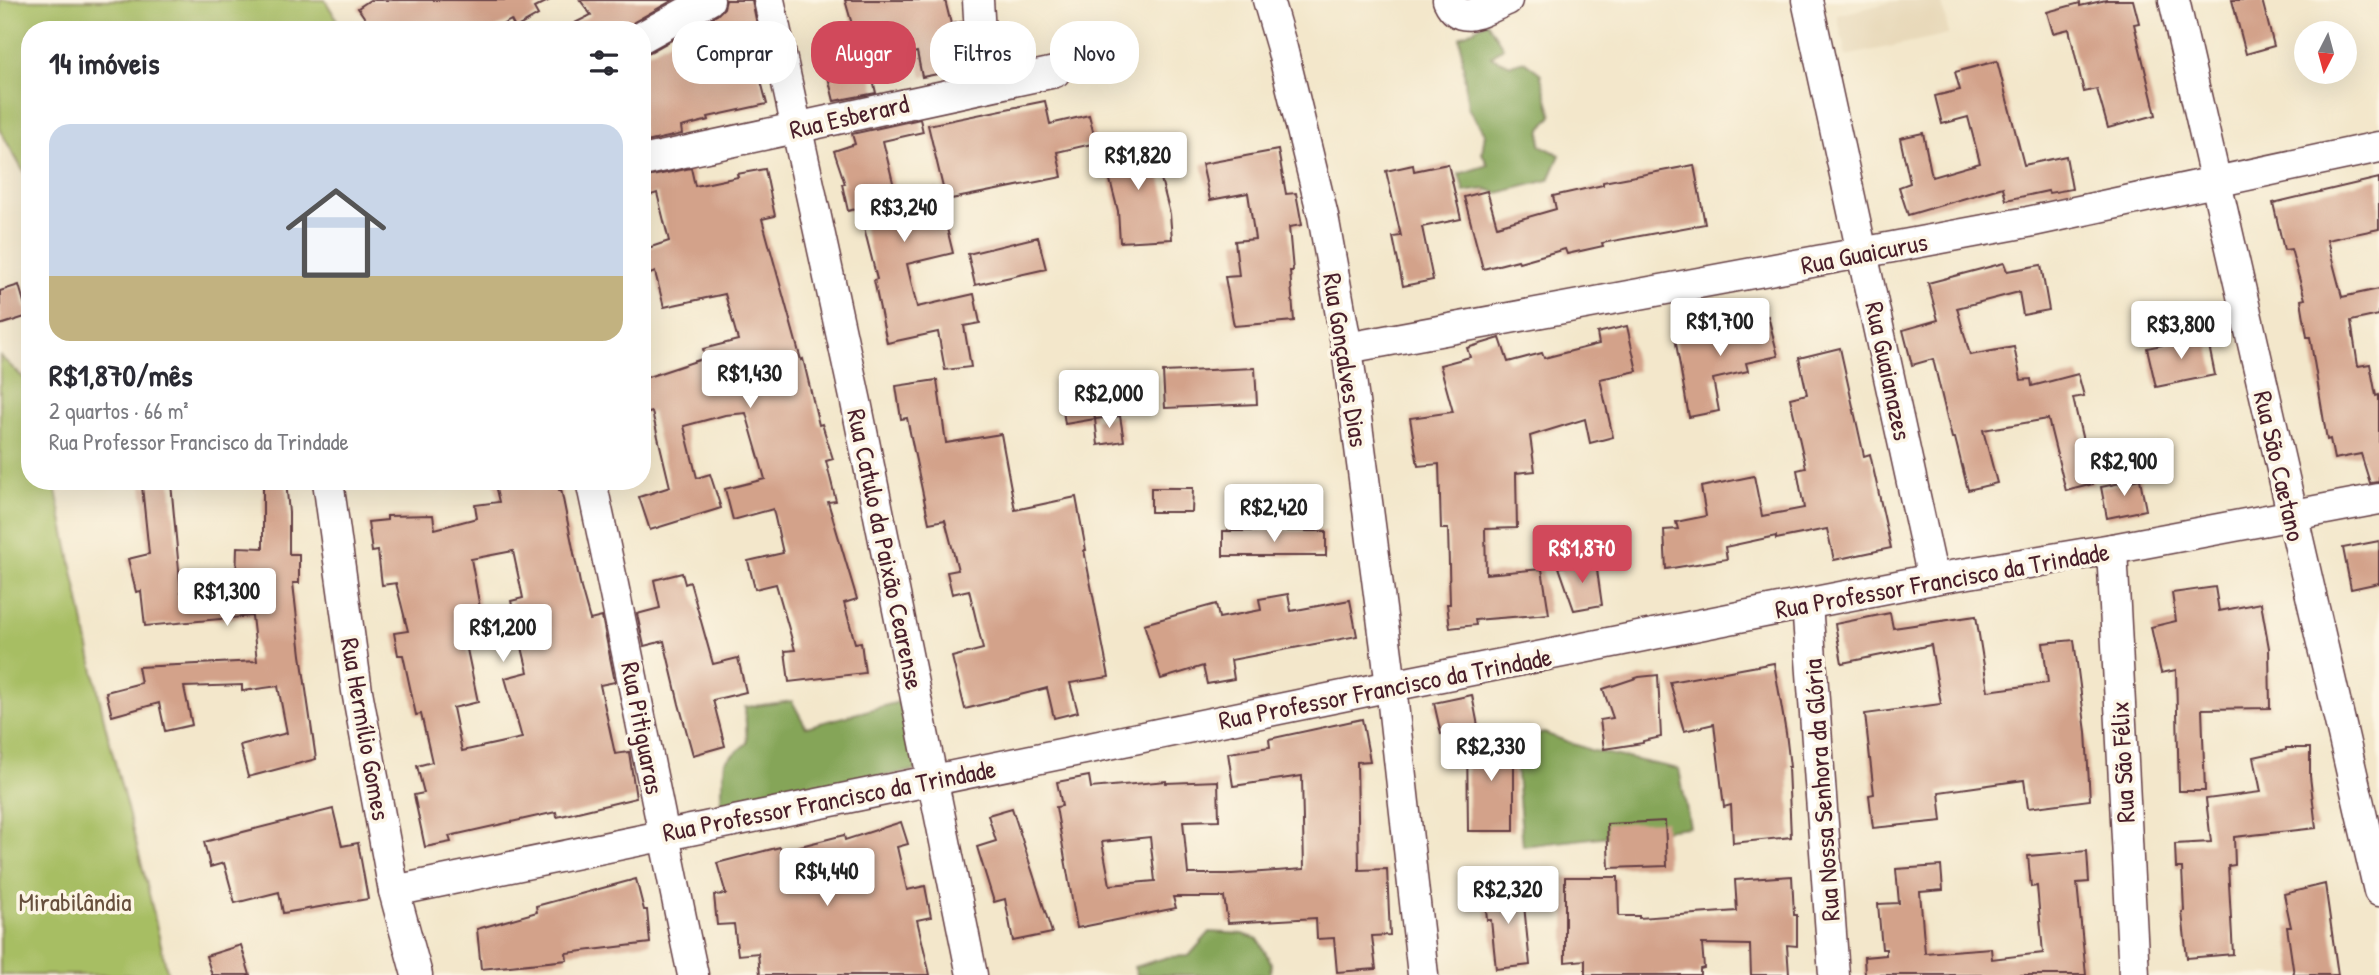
<!DOCTYPE html>
<html lang="pt">
<head>
<meta charset="utf-8">
<style>
	:root { --surface:#fff; --page:#f7f7f7; --text:#2b2b33; --muted:#7c7c81; --accent:#d1495b }
	body { margin:0; font-family:"Patrick Hand",sans-serif; background:var(--page); color:var(--text); height:100vh; display:flex; flex-direction:column; font-size:26px; white-space:nowrap }
	* { box-sizing:border-box; margin:0 }
	p { font-size:23px; color:var(--muted) }
	.icon { flex:none; width:38px; height:38px; fill:none; stroke:currentColor; stroke-width:2; stroke-linecap:round; stroke-linejoin:round }
	.map { position:relative; flex:1; overflow:hidden }
	.sheet { position:absolute; left:21px; top:21px; width:630px; height:469px; display:flex; flex-direction:column; background:var(--surface); border-radius:28px; box-shadow:0 7px 28px #0002 }
	.sheet>* { flex:none }
	.top-card { position:absolute; left:672px; top:21px; width:665px; height:63px; display:flex; gap:14px }
	.needle { width:46px; rotate:186deg }
	.fabs { position:absolute; left:2294px; top:21px; display:grid; gap:14px }
	.fabs a { display:grid; place-items:center; width:63px; height:63px; border-radius:50%; background:var(--surface); box-shadow:0 7px 28px #0002; font-size:35px }
	.price { position:absolute; translate:-50% -60px; padding:0 16px; border-radius:7px; background:#fff; color:#222; font-size:23px; line-height:46px; filter:drop-shadow(0 2px 4px #0008) }
	.price::after { content:''; position:absolute; left:50%; top:42px; width:21px; height:16px; margin-left:-10px; background:inherit; clip-path:polygon(0 0,100% 0,50% 100%) }
	.price.current { background:var(--accent); color:#fff }
	ul { padding:0; list-style:none }
	li { display:grid; align-content:center; gap:14px; height:371px; padding:0 28px }
	li span { display:grid; place-items:center; height:217px; border-radius:21px; color:#555 }
	li>.icon { margin-inline-start:auto }
	span .icon { width:126px; height:126px; fill:#fffc; stroke-width:1 }
	li b { font-size:30px }
	h2 { display:flex; justify-content:space-between; align-items:center; height:84px; padding:0 28px; font-size:30px }
	.pill { padding:0 24px; border-radius:28px; background:var(--surface); box-shadow:0 7px 28px #0002; font-size:24px; line-height:63px }
	.pill.current { background:var(--accent); color:#fff }
	.map>svg:first-child { display:block }
</style>
</head>
<body>
<div class="map">
<svg width="2379" height="975" viewBox="0 0 2379 975">
	<rect width="100%" height="100%" fill="#fcf5e5"/>
	<filter id="ink" filterUnits="userSpaceOnUse"><feTurbulence type="fractalNoise" baseFrequency=".0143" numOctaves="2"/><feDisplacementMap in="SourceGraphic" scale="14" xChannelSelector="R" yChannelSelector="G"/><feConvolveMatrix kernelMatrix="1 2 1 2 8 2 1 2 1" color-interpolation-filters="sRGB"/></filter>
	<filter id="wash" filterUnits="userSpaceOnUse"><feTurbulence type="fractalNoise" baseFrequency=".00686" numOctaves="4" result="noise"/><feDisplacementMap in="SourceGraphic" scale="28" xChannelSelector="R" yChannelSelector="G"/><feGaussianBlur stdDeviation="1.57" result="paint"/><feColorMatrix in="noise" values="0 0 0 0 0 0 0 0 0 0 0 0 0 0 0 0 0 1.4 0 .05"/><feComposite in="paint" operator="in"/></filter>
	<g filter="url(#wash)">
		<rect width="100%" height="100%" fill="#f3e7cb"/>
		<path fill="#e8d9ba" d="M1900 0H1941L1949 34 1846 56 1837 15Z"/>
		<g fill="#a7be63" stroke="#786e47" stroke-width="2">
			<path d="M0 0H325L343 30H30V183L0 130Z"/>
			<path d="M0 356 30 384V481H54L105 724 146 881 168 975H0Z"/>
		</g>
		<g fill="#85a559" stroke="#686242" stroke-width="2">
			<path d="M1487 22 1503 47 1491 57 1511 65 1524 61 1540 73 1552 116 1541 129 1540 145 1560 155 1549 180 1498 193 1486 189 1464 192 1459 174 1488 165 1482 153 1485 133 1468 108 1460 37Z"/>
			<path d="M906 700 917 770 720 807 725 761 747 743 745 707 792 701 806 727Z"/>
			<path d="M1544 733 1590 750 1679 769 1690 827 1523 846 1514 739Z"/>
			<path d="M1210 932 1243 934 1258 939 1271 963 1270 975H1137L1134 967 1168 957 1189 956Z"/>
		</g>
		<g id="blocks">
			<g fill="#d3a28a" fill-rule="evenodd">
				<path d="M370 0H550L534 8 538 15 515 28 511 20 492 30H373L358 8Z"/>
				<path d="M580 0H673L634 22 626 30H561L591 15Z"/>
				<path d="M726 0H752L761 44 752 47 767 104 708 117 709 120 681 127 682 134 642 143V54L650 52 717 15 724 8Z"/>
				<path d="M845 0H945L951 24 961 22 964 69 922 77 917 52 869 63 876 93 834 101 826 69 862 59Z"/>
				<path d="M2106 0H2133L2139 23 2134 24 2156 115 2108 128 2097 89 2084 92 2069 29 2053 33 2047 12 2080 3V6Z"/>
				<path d="M2232 0H2262L2274 46 2246 54Z"/>
				<path d="M1997 61 2024 165 2066 156 2072 189 2049 193 2048 191 2006 200 2003 187 1908 215 1899 187 1910 183 1900 138 1923 133 1932 177 1980 163 1968 117 1942 124 1935 96 1960 90 1955 72Z"/>
				<path d="M1045 101 1050 124 1089 115 1096 143 1057 152 1062 177 946 200 928 125Z"/>
				<path d="M920 119 923 132 883 141 897 199 937 188 953 253 907 264 917 307 974 294 980 323 964 326 971 367 945 370 938 332 887 343 874 280 877 279 859 208 848 211 842 184H845L834 151 855 144 852 134Z"/>
				<path d="M1150 136 1170 214 1172 239 1120 242 1118 211 1102 149Z"/>
				<path d="M1278 150 1286 194 1296 193 1302 225 1289 227 1293 271H1290L1294 321 1234 326 1225 277 1239 276 1235 241 1255 239 1248 193 1210 200 1202 164Z"/>
				<path d="M1448 164 1461 219 1422 227 1433 280 1403 286 1393 237 1401 236 1386 171 1413 165 1414 171Z"/>
				<path d="M1694 165 1705 224 1602 243 1603 246 1567 254 1565 249 1519 262 1518 260 1483 269 1464 197 1487 191 1497 226 1556 209 1553 196 1603 185V182Z"/>
				<path d="M691 168 695 186 738 177 737 174 765 169 775 216 762 219 801 360 803 359 819 425 822 424 833 459 826 461 836 501 828 502 857 599 844 603 855 643 861 642 865 673 789 682 785 651 795 650 776 584 755 589 748 561 783 553 773 509 733 520 725 489 765 479 746 413 725 415 684 426 697 478 710 474 721 508 650 530 639 497 670 487 652 412 642 415V379L705 358 703 349 738 340 725 294 664 307 655 272 642 277V250L669 241 657 193 642 198V178Z"/>
				<path d="M2379 178V229L2327 240 2342 297 2379 289V315L2351 321 2358 366 2370 364 2376 396 2379 395V482L2370 483 2361 454 2334 459 2330 439 2327 440 2310 337H2307L2301 300 2305 299 2291 249 2284 250 2273 203Z"/>
				<path d="M1038 237 1046 269 975 285 968 254Z"/>
				<path d="M2004 263 2007 271 2041 265 2049 310 2023 315 2019 292 1957 308 1970 355 2014 347 2021 380 2031 379 2032 386 2078 374 2084 396 2073 398 2093 484 2066 491 2048 419 1983 430 1997 483 1968 490 1955 438H1952L1933 359 1912 365 1903 330 1938 320 1928 283Z"/>
				<path d="M19 285 28 316 0 325V291Z"/>
				<path d="M1768 316 1778 356 1746 363 1748 371 1713 379 1719 411 1689 417 1674 332 1704 327 1705 330Z"/>
				<path d="M1627 326 1637 371 1600 379 1613 437 1590 443 1585 419 1530 436 1535 471 1516 473 1517 528 1485 529 1486 574 1542 569 1549 614 1475 620 1476 625 1450 628 1447 604H1450L1448 529H1441L1439 464 1418 466 1410 418 1453 412 1440 365 1470 357 1467 348 1500 338 1508 362 1542 353 1544 358 1599 344 1597 333Z"/>
				<path d="M2207 336 2215 375 2156 387 2147 348Z"/>
				<path d="M1840 348 1864 456 1870 454 1891 548 1834 560 1827 529 1776 539V536L1725 547 1727 559 1666 569 1664 530 1678 529 1676 522 1706 516 1701 487 1754 476 1762 516 1804 508 1797 470 1806 468 1790 398 1807 394 1799 358Z"/>
				<path d="M1255 368 1257 404 1165 408 1163 372Z"/>
				<path d="M937 380 946 443 1001 434 1015 510 1076 497 1086 550H1084L1109 677 1070 683 1078 712 1054 718 1047 688 965 709 952 657 983 649 969 590 952 594 947 572 958 570 945 520 929 523 907 418 901 419 896 386Z"/>
				<path d="M1089 385 1095 419 1065 424 1060 389Z"/>
				<path d="M1120 416 1124 441 1098 445 1095 419Z"/>
				<path d="M2140 479 2146 510 2107 518 2101 487Z"/>
				<path d="M263 481H286L289 513V554H299V583H293L301 655 316 759 248 777 240 745 287 733 278 686 242 691V685L184 687 192 725 165 731 159 703 112 716 106 692 141 683 138 667 257 661 252 616 145 626 141 591 136 592 128 559 149 554 142 486 171 483 181 592 236 586 237 547 263 548Z"/>
				<path d="M494 481H557L559 490 561 489 581 588 590 620 602 617 615 682 600 685 615 754 629 752 636 798 557 817 556 812 449 836 451 842 425 847 414 795 424 793 417 766 432 762 421 714 416 715 403 655H398L394 633 408 631 396 583 382 585 378 551 372 552 368 522 387 520V516L433 515 435 529 477 518 475 505 499 502ZM513 551 523 598 511 601 528 672 505 678 522 738 462 751 453 708 478 702 459 611 480 608 471 559Z"/>
				<path d="M1151 488H1193L1192 512H1151Z"/>
				<rect x="1223" y="531" width="103" height="25"/>
				<path d="M2379 541V583L2351 589 2343 548Z"/>
				<path d="M1596 563 1602 605 1574 610 1559 567Z"/>
				<path d="M682 573 685 584 690 582 713 664 738 658 746 692 713 700 725 746 693 755 679 704 664 641 644 646 637 614 660 608 654 580Z"/>
				<path d="M2215 587 2219 611 2261 603 2269 648 2270 708 2202 709 2205 791H2179L2176 670 2161 673 2151 627 2176 621 2172 593Z"/>
				<path d="M1288 594 1291 611 1350 600 1357 636 1231 660 1234 679 1207 684 1203 666 1161 679 1144 624 1216 604 1219 618 1261 610 1259 599Z"/>
				<path d="M1890 613 1893 628 1976 616 1988 691 2048 683 2043 643 2074 640 2086 732 2090 800 2028 808 2024 780 1939 792 1942 821 1873 828 1869 795 1874 794 1865 714 1941 704 1931 645 1842 663 1835 624Z"/>
				<path d="M1774 663 1786 733 1790 767H1788L1791 837 1733 843 1731 805 1724 807 1714 724 1684 731 1670 682Z"/>
				<path d="M1658 675 1661 737 1643 741V743L1604 749 1600 720 1613 718 1603 689 1639 677Z"/>
				<path d="M1472 695 1478 726 1441 734 1434 703Z"/>
				<path d="M1362 719 1370 761 1357 762 1359 870 1387 869 1390 935 1372 936 1376 969 1337 972 1334 938 1317 939 1316 918 1228 923 1224 897H1173L1176 908 1077 928 1056 807 1062 806 1057 782 1089 776 1091 788 1166 781V783L1218 781 1219 820 1183 821 1188 874H1232L1304 869 1302 776 1233 786 1228 753 1270 747 1269 739ZM1150 837 1155 881 1110 885 1102 842Z"/>
				<path d="M1467 735H1514V831H1468Z"/>
				<path d="M2286 748H2310V776L2316 828 2234 837 2235 865 2228 866 2233 954 2187 958 2182 912 2184 911 2182 868H2176L2175 844 2211 842 2206 799 2261 792 2254 757 2286 750Z"/>
				<path d="M1012 808 1052 933 1013 941 1005 899 994 902 977 847 996 841 988 815Z"/>
				<path d="M333 809 342 846 358 843 368 899 283 913 279 892 235 903 224 863 210 867 204 842Z"/>
				<path d="M1665 821 1667 866 1609 868 1607 824Z"/>
				<path d="M901 822 908 844 897 847 907 890 925 886 931 917 917 920 930 975H760L758 953 738 955 734 924 717 925 714 895 726 894 717 863 780 847 781 851 844 835 845 840Z"/>
				<path d="M2087 851 2089 882 2077 883 2086 975H1865L1864 957 1886 955V949H1882L1878 904 1899 903 1896 869 1941 866 1943 890 1920 892 1925 953 1991 948 1992 959 2043 953 2037 886 2031 887 2028 856Z"/>
				<path d="M1792 876 1794 915H1797V946L1787 945 1789 975H1751L1750 945 1702 944 1704 968 1700 969V975H1585V960L1565 962V877H1618L1619 916H1639V918L1737 911 1735 880Z"/>
				<path d="M636 879 644 910H647L650 943 566 953 567 960 481 969 477 929 537 912 536 906Z"/>
				<path d="M2325 884 2338 975H2294L2287 927H2291L2284 894Z"/>
				<path d="M1522 885 1530 965 1496 969 1491 920H1487L1484 889Z"/>
				<path d="M241 945 250 975H212L206 956Z"/>
			</g>
		</g>
	</g>
	<g filter="url(#ink)">
		<use href="#blocks" fill-opacity="0" stroke="#633d43" stroke-width="2"/>
		<g fill="none" stroke-linecap="round" stroke-linejoin="round">
			<g stroke="#633d43" stroke-width="33">
				<g id="minor">
					<path d="M769 0 856 402 972 975"/>
					<path d="M978 0 983 86"/>
					<path d="M1268 0 1282 48 1323 216 1347 348 1391 686 1423 975"/>
					<path d="M1448 0C1461 28 1485 9 1507 0"/>
					<path d="M1807 0 1933 579"/>
					<path d="M2174 0 2379 891"/>
					<path d="M642 37 709 0"/>
					<path d="M642 161 1055 72"/>
					<path d="M1347 348 2028 222 2379 147"/>
					<path d="M328 481 357 691 394 891 417 975"/>
					<path d="M591 481C627 646 658 811 693 975"/>
					<path d="M2112 549 2134 975"/>
					<path d="M1807 604 1834 975"/>
					<path d="M394 891 1391 686 1759 613 1933 579 2112 549 2379 499"/>
				</g>
			</g>
			<use href="#minor" stroke="#fff" stroke-width="30"/>
		</g>
	</g>
	<g text-anchor="middle" dominant-baseline="central" stroke-width="7" stroke-linejoin="round" paint-order="stroke">
		<g font-size="26" fill="#4a1f2b" stroke="#fcf5e5">
			<text transform="translate(849 116) rotate(-13)">Rua Esberard</text>
			<text transform="translate(1864 253) rotate(-11)">Rua Guaicurus</text>
			<text transform="translate(1346 360) rotate(81)">Rua Gonçalves Dias</text>
			<text transform="translate(1889 371) rotate(78)">Rua Guaianazes</text>
			<text transform="translate(2280 466) rotate(77)">Rua São Caetano</text>
			<text transform="translate(886 549) rotate(78)">Rua Catulo da Paixão Cearense</text>
			<text transform="translate(1942 580) rotate(-10)">Rua Professor Francisco da Trindade</text>
			<text transform="translate(1385 688) rotate(-11)">Rua Professor Francisco da Trindade</text>
			<text transform="translate(643 728) rotate(79)">Rua Pitiguaras</text>
			<text transform="translate(366 729) rotate(80)">Rua Hermílio Gomes</text>
			<text transform="translate(2122 762) rotate(-93)">Rua São Félix</text>
			<text transform="translate(1821 790) rotate(-94)">Rua Nossa Senhora da Glória</text>
			<text transform="translate(829 800) rotate(-11)">Rua Professor Francisco da Trindade</text>
		</g>
		<g font-size="26" fill="#664f3c" stroke="#fcf5e5">
			<text x="75" y="901">Mirabilândia</text>
		</g>
	</g>
</svg>
<div class="fabs">
<a><svg class="needle" viewBox="-14 -14 28 28"><path d="M0-13l5 13h-10z" fill="#e53935"/><path d="M0 13l5-13h-10z" fill="#7c7c81"/></svg></a>
</div>
<b class="price" style="left:1138px;top:192px">R$1,820</b>
<b class="price" style="left:904px;top:244px">R$3,240</b>
<b class="price" style="left:1720px;top:358px">R$1,700</b>
<b class="price" style="left:2181px;top:361px">R$3,800</b>
<b class="price" style="left:750px;top:410px">R$1,430</b>
<b class="price" style="left:1109px;top:430px">R$2,000</b>
<b class="price" style="left:2124px;top:498px">R$2,900</b>
<b class="price" style="left:1274px;top:544px">R$2,420</b>
<b class="price current" style="left:1582px;top:585px">R$1,870</b>
<b class="price" style="left:227px;top:628px">R$1,300</b>
<b class="price" style="left:503px;top:664px">R$1,200</b>
<b class="price" style="left:1491px;top:783px">R$2,330</b>
<b class="price" style="left:827px;top:908px">R$4,440</b>
<b class="price" style="left:1508px;top:926px">R$2,320</b>
<div class="top-card">
<a class="pill">Comprar</a>
<a class="pill current">Alugar</a>
<a class="pill">Filtros</a>
<a class="pill">Novo</a>
</div>
<section class="sheet">
<h2>14 imóveis<svg class="icon" aria-label="filters" viewBox="0 0 24 24"><path d="M4 7h16M4 17h16"/><circle cx="9" cy="7" r="2"/><circle cx="15" cy="17" r="2"/></svg></h2>
<ul>
<li><span style="background:linear-gradient(#c9d6e8 70%,#c2b280 0)"><svg class="icon" aria-label="home" viewBox="0 0 24 24"><path d="M3 11l9-7 9 7M6 9v11h12V9"/></svg></span><div><b>R$1,870/mês</b><p>2 quartos · 66 m²</p><p>Rua Professor Francisco da Trindade</p></div></li>
</ul>
</section>
</div>
</body>
</html>
